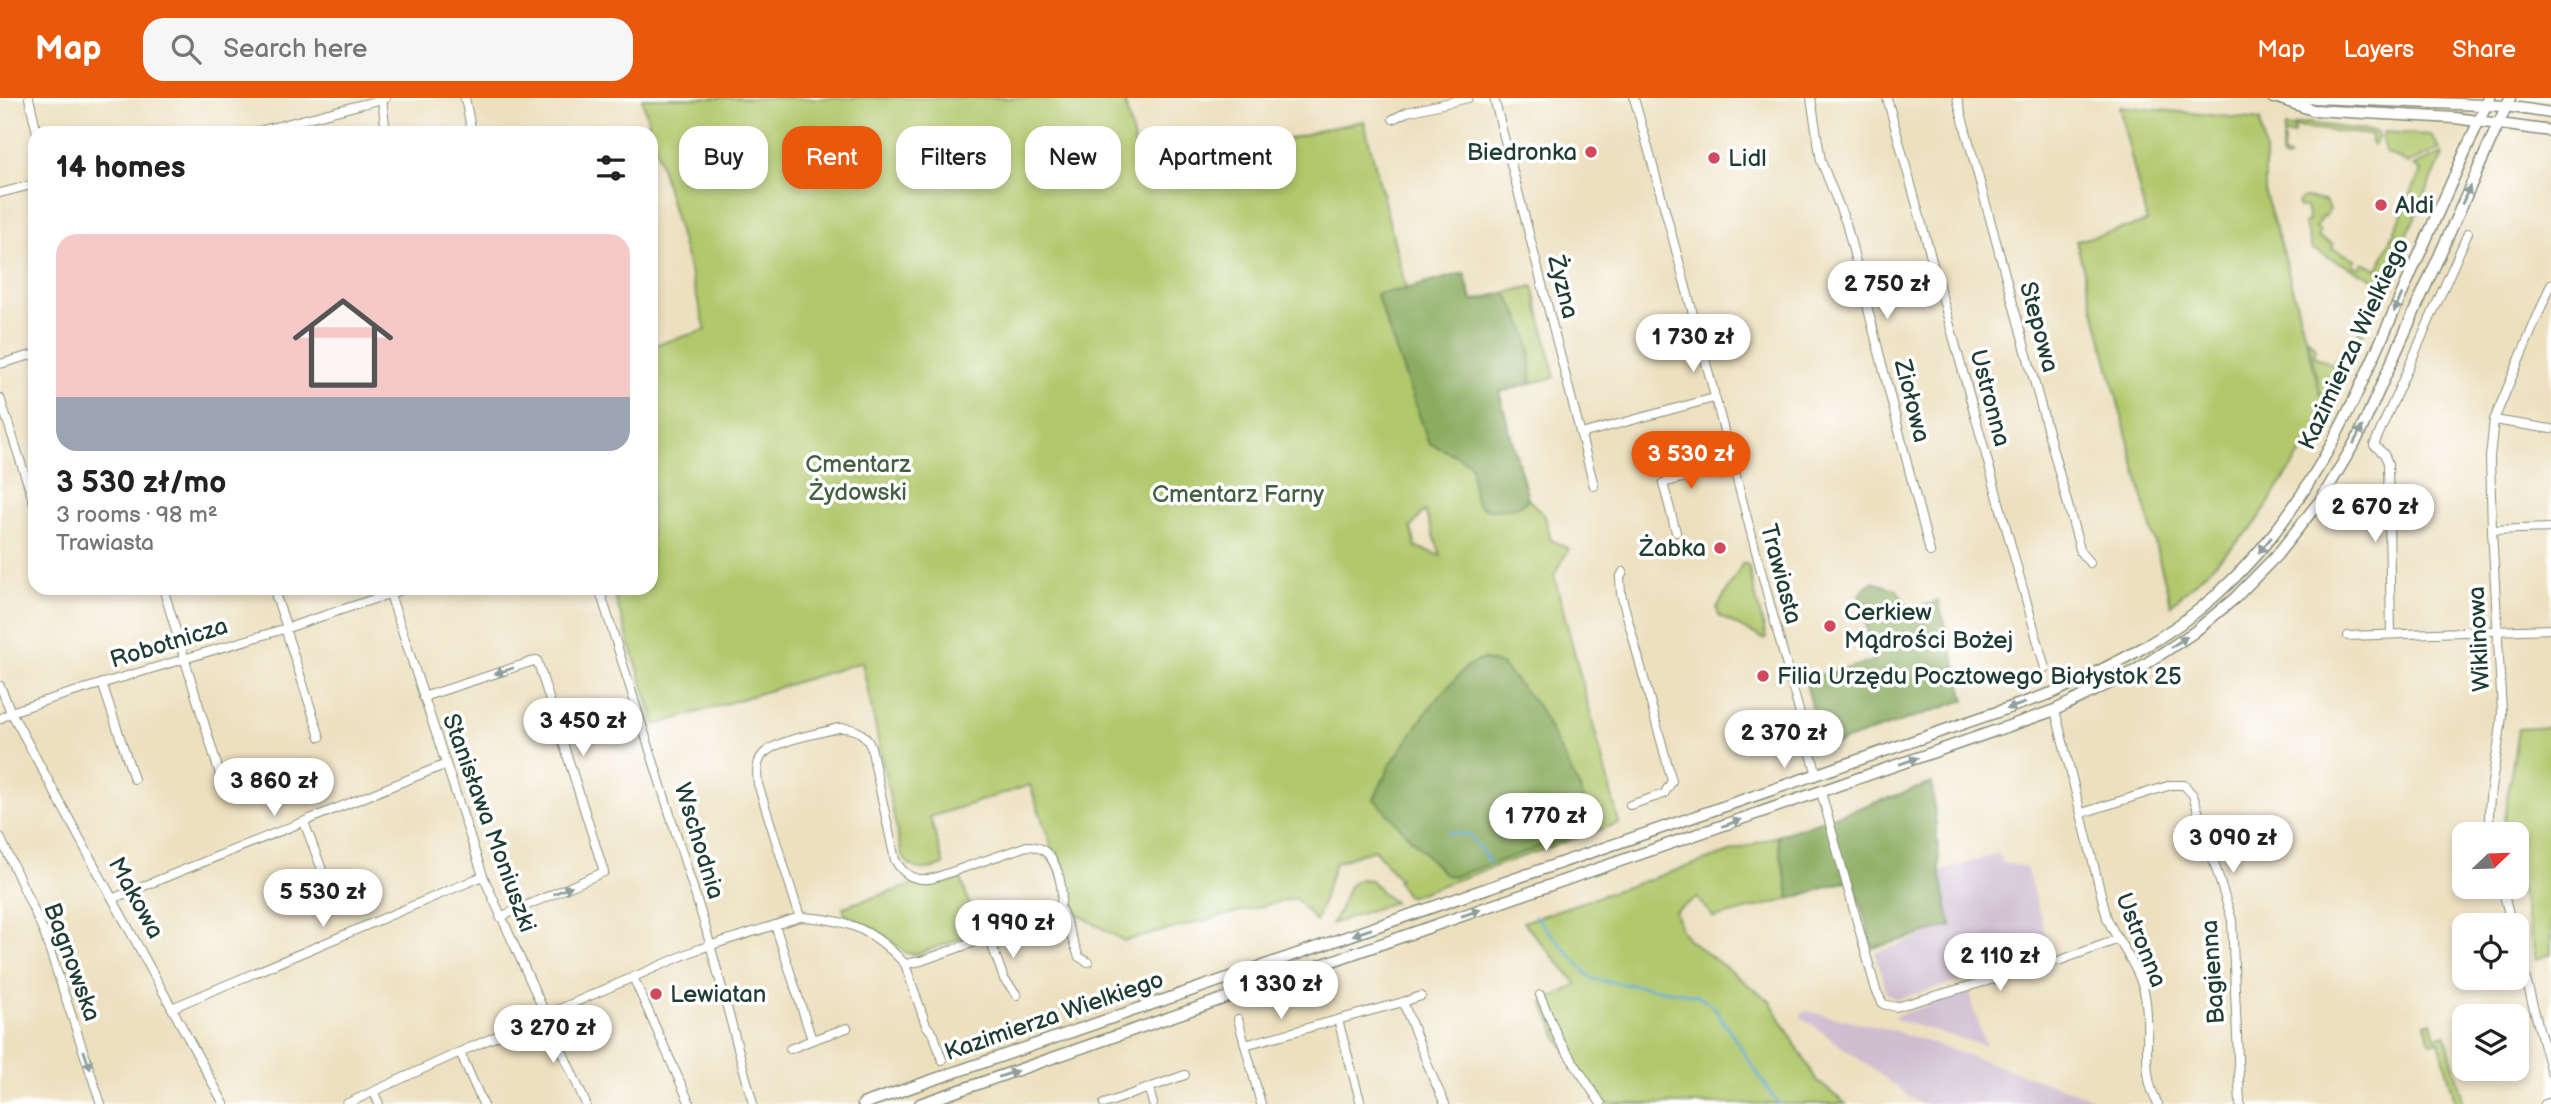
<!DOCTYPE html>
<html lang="en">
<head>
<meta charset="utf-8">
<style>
	:root { --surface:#fff; --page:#f6f6f6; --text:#222; --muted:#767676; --line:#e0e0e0; --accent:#ea580c }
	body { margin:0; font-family:"Balsamiq Sans",sans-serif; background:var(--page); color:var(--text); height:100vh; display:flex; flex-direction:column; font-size:26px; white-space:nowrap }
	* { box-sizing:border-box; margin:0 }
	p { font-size:23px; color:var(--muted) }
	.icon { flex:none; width:38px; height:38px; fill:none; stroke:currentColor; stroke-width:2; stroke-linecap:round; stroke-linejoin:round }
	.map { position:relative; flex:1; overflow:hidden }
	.details { position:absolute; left:28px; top:28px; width:630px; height:469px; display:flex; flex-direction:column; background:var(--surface); border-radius:21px; box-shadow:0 4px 10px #0003 }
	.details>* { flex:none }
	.hud { position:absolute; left:679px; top:28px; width:665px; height:63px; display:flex; gap:14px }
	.needle { width:46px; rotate:67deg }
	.fabs { position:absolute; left:2452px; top:724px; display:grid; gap:14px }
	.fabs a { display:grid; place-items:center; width:77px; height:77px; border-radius:14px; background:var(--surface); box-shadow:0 4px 10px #0003; font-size:35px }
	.price { position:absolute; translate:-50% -60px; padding:0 16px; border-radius:24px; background:#fff; color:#222; font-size:23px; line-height:46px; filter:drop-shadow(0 2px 4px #0008) }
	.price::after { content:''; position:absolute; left:50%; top:42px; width:21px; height:16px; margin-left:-10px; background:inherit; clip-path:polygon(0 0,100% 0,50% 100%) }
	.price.active { background:var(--accent); color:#fff }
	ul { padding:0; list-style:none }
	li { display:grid; align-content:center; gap:14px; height:371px; padding:0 28px }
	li+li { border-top:2px solid var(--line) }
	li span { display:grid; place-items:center; height:217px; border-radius:21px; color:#555 }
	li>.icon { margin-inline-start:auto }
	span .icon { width:126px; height:126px; fill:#fffc; stroke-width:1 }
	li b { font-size:30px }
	h2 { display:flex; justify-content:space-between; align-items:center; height:84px; padding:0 28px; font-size:30px }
	.tag { padding:0 24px; border-radius:21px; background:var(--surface); box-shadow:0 4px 10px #0003; font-size:24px; line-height:63px }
	.tag.active { background:var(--accent); color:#fff }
	header { display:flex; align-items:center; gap:42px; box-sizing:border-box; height:98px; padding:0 35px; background:var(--accent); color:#fff }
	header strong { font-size:33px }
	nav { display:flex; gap:38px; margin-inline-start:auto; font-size:24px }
	.search { width:490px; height:63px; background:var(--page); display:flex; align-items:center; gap:18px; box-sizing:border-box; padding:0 24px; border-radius:21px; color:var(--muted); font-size:26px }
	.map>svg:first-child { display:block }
</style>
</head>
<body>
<header>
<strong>Map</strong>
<div class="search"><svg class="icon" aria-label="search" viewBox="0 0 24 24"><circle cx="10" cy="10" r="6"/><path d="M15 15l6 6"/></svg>Search here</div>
<nav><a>Map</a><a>Layers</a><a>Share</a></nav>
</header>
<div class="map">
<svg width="2551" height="1006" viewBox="0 0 2551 1006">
	<rect width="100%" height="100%" fill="#fff"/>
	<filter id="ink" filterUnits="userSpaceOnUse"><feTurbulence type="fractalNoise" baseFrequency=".0143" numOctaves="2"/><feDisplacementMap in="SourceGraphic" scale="14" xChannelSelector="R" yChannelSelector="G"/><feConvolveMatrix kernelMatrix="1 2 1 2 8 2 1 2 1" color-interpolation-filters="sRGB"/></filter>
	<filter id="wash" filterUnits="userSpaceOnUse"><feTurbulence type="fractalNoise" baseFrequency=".00686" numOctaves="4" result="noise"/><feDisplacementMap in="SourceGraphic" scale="28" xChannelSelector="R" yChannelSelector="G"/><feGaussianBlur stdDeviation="1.57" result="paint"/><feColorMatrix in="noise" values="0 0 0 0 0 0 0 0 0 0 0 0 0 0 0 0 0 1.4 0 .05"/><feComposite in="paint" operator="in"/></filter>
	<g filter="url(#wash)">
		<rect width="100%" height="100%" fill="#ede0bf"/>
		<g fill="#cfbdd0">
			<path d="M1999 755 2003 765 2026 769 2052 858 1896 901 1887 895 1875 855 1951 828 1940 774Z"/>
			<path d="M1971 894 1972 907 1986 948 1897 922 1895 918Z"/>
			<path d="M1806 913 1893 932 2110 1006H1920L1800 918Z"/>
		</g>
		<g fill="#b1c86c" stroke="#688250" stroke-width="2" fill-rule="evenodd">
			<path d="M642 0H1124L1143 83 1320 32 1364 23 1406 191 1464 175 1472 203 1533 188 1555 279 1499 294 1528 401 1545 418 1551 442 1569 451 1554 477 1619 725 1408 799 1397 783 1399 781 1374 751 1335 765 1316 823 1295 800 1124 843 1074 814 1030 687 930 719 944 767C927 773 913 775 902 758L862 564 656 627 612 490H651V248L706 232ZM1424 413H1425L1441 458 1416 449 1411 430Z"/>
			<path d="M2119 8 2260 22 2265 54V96L2282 151 2321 298 2307 239 2316 250 2314 258 2333 267C2338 255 2350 248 2357 236 2366 223 2373 204 2378 189L2374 181 2312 151 2304 125 2309 123 2306 109 2299 110 2298 104 2305 100 2325 103 2329 111 2325 119 2322 118 2316 131 2320 133 2318 139 2333 146 2332 150 2355 161 2353 167 2360 170 2363 164 2378 171 2421 73 2414 68 2442 55 2443 57 2327 315 2253 429 2171 507 2076 143 2147 124Z"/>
			<path d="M2307 25 2378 34V40L2374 47 2371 45V37L2295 29 2294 36 2284 37 2283 57 2289 58V60L2285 61 2281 59 2285 29 2292 30 2295 27Z"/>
			<path d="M2384 34 2431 37 2440 51 2409 65 2386 55 2382 43Z"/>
			<path d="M1743 465 1748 467 1766 540 1764 541 1719 518 1717 510Z"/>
			<path d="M2551 629V856L2536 861 2517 775 2516 737H2508L2504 721 2518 631Z"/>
			<path d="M1777 738 1790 801 1714 820 1697 800 1675 813 1681 832 1689 842 1770 903 1817 983 1846 1006H1602L1559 942 1543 905 1577 886 1523 824Z"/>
			<path d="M960 778 979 835 916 856 906 855 879 833 845 817 843 809 912 787 930 788Z"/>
			<path d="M1360 781 1371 782 1384 797 1394 804 1331 826 1338 815 1349 788Z"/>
			<path d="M2431 924 2435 939 2445 936 2464 1006H2456L2439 943 2430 945 2425 926Z"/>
		</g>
		<g fill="#8cac60" stroke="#56744a" stroke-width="2">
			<path d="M1464 175 1472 203 1506 195C1527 231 1533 244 1531 286L1499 294 1528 401C1520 409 1515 410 1503 411 1469 416 1474 394 1471 367L1459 359 1429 345 1376 196 1406 191Z"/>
			<path d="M1872 484 1896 491 1910 511H1917L1938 502 1965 602 1823 650 1805 581 1875 563 1859 499 1866 488Z"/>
			<path d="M1483 561 1502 567 1538 608 1580 691 1590 717 1589 726 1578 736 1455 778 1445 777 1374 701 1390 667 1430 609 1467 568Z"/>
			<path d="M1932 685 1940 774 1951 828 1873 850 1853 781 1790 801 1777 738Z"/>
		</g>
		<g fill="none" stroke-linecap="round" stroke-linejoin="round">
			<g stroke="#5daad6" stroke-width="2.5">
				<path d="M1448 735 1469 736 1490 764"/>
				<path d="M1535 818 1592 881 1696 897 1713 908 1772 997 1780 1006"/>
			</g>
		</g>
	</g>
	<g filter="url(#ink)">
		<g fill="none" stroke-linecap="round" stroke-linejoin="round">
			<g stroke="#868e7a" stroke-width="10">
				<g id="street">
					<path d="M29 0 37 35"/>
					<path d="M465 0 472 35"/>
					<path d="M1494 0 1594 388"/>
					<path d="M1634 0C1698 225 1753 452 1817 677"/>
					<path d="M1811 0 1821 63 1846 125 1930 454"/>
					<path d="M1887 0 2045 570"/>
					<path d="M1957 0 2081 455 2090 465"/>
					<path d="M382 1 386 35"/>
					<path d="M1393 21 1407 14 1468 0"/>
					<path d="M251 35 386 0"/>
					<path d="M0 95 35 86"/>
					<path d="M0 266 35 256"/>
					<path d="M0 300 35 408"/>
					<path d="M2494 322 2551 331"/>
					<path d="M1581 336 1714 300"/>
					<path d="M2492 432 2551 430"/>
					<path d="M1676 434 1663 385 1732 367"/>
					<path d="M1623 474 1620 480 1621 496 1672 683 1664 696 1630 707"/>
					<path d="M163 490 224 690"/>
					<path d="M273 490 287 530"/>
					<path d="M388 490 483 778 586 1006"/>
					<path d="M599 490 706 831 753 1006"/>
					<path d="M285 530 320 639"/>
					<path d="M2391 536 2388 365 2384 356 2374 347 2468 135"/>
					<path d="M2348 538 2551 531"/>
					<path d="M102 585 134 681"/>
					<path d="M0 588 11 614 224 1006"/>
					<path d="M423 599 537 562 604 774 500 819"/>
					<path d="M2055 612 2107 820C2119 848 2139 867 2145 898 2152 933 2139 975 2158 1006"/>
					<path d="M0 621 11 614 44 603 287 530 407 490"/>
					<path d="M1821 694 1876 892 1883 906 1896 909 2061 862 2116 842"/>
					<path d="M2082 715 2171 687H2184L2193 697 2232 822 2240 1006"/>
					<path d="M304 724 321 769 331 803"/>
					<path d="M2490 737C2485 695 2500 655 2502 614L2492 432 2490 359 2494 322 2551 186"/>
					<path d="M0 739 43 832 101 1006"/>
					<path d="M2502 789 2512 828"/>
					<path d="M114 800 444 667"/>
					<path d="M1059 811 1062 813 1079 859 1088 864"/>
					<path d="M775 827 812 942 847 930"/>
					<path d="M989 839 1004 881 1017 897"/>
					<path d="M2516 844 2551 975"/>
					<path d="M905 866 926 927 934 937 942 962"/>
					<path d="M633 879 690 1006"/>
					<path d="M1540 897 1559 942 1601 1006"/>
					<path d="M1403 904 1421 898"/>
					<path d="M174 909 483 778"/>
					<path d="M1238 921 1261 1006"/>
					<path d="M1338 922 1361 1006"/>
					<path d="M1245 947 1403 904 1433 980 1445 1006"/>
					<path d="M790 951 812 942"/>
					<path d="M460 954 483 1006"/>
					<path d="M1149 991 1153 1006"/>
					<path d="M374 994 379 1006"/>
					<path d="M346 1006 460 954 696 852 800 819 758 686C757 677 756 667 761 659 772 642 819 636 838 630 854 629 865 634 871 649L895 762C904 778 916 784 934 780L1027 748C1033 748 1038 749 1043 752 1058 762 1066 795 1059 811L1049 818 921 863 905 866C873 831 847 821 800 819"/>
					<path d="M1104 1006 1185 977"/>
					<path d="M2545 1006 2551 1004"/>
				</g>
			</g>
			<g stroke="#868e7a" stroke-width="13">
				<g id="secondary">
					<path d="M2273 0H2312"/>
					<path d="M2315 0 2506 8 2551 15"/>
					<path d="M2281 1 2313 12 2455 20 2551 33"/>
					<path d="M863 1006 2052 595C2111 568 2165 543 2215 498 2306 417 2348 317 2396 209 2427 139 2458 70 2489 0"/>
					<path d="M920 1006 2055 612 2135 573 2193 535 2235 500 2277 457 2322 400 2358 339 2510 0"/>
				</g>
			</g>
			<use href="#street" stroke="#fff" stroke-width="8"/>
			<use href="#secondary" stroke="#fff" stroke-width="10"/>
		</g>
		<defs><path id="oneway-solid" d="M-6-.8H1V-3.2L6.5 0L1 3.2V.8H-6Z" transform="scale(1.75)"/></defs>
		<g fill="#8f9e9a">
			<use href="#oneway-solid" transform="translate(2466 97) rotate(-66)"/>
			<use href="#oneway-solid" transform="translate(2398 205) rotate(114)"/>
			<use href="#oneway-solid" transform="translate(2358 337) rotate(-63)"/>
			<use href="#oneway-solid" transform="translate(2265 447) rotate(130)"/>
			<use href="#oneway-solid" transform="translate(2179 544) rotate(-33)"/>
			<use href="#oneway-solid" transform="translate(504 573) rotate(162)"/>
			<use href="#oneway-solid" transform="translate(2016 608) rotate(161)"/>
			<use href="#oneway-solid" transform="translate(1909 663) rotate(-19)"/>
			<use href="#oneway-solid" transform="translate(1732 725) rotate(-19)"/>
			<use href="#oneway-solid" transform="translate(563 792) rotate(-24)"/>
			<use href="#oneway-solid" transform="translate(1471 815) rotate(-19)"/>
			<use href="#oneway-solid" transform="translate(1362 834) rotate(161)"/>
			<use href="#oneway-solid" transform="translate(87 962) rotate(71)"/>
			<use href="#oneway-solid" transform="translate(1008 976) rotate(-19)"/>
		</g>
	</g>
	<g fill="#d1495b" stroke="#fff" stroke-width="2.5">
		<circle cx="1591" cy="54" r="7"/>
		<circle cx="1714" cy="60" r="7"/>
		<circle cx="2381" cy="107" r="7"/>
		<circle cx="1720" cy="450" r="7"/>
		<circle cx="1830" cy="528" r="7"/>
		<circle cx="1763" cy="578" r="7"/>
		<circle cx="656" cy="896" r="7"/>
	</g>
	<g text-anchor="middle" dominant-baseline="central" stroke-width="7" stroke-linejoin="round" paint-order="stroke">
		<g font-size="24" fill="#1f3d34" stroke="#fff" text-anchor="start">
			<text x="1577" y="54" text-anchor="end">Biedronka</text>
			<text x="1728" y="60">Lidl</text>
			<text x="2395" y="107">Aldi</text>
			<text x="1706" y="450" text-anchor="end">Żabka</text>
			<text x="1844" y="514">Cerkiew<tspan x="1844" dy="28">Mądrości Bożej</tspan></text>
			<text x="1777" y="578">Filia Urzędu Pocztowego Białystok 25</text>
			<text x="670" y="896">Lewiatan</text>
		</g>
		<g font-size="24" fill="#1f3d34" stroke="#fff">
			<text transform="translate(1563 189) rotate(76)">Żyzna</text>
			<text transform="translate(2039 229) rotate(75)">Stepowa</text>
			<text transform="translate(2354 246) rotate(-65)">Kazimierza Wielkiego</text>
			<text transform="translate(1990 300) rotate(75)">Ustronna</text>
			<text transform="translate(1912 303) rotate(76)">Ziołowa</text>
			<text transform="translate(1781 476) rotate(75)">Trawiasta</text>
			<text transform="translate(2479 541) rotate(-93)">Wiklinowa</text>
			<text transform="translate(169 545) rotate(-17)">Robotnicza</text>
			<text transform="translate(489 725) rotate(70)">Stanisława Moniuszki</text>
			<text transform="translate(699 743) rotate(73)">Wschodnia</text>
			<text transform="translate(136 800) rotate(61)">Makowa</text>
			<text transform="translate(2141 842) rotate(68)">Ustronna</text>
			<text transform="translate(72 864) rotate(70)">Bagnowska</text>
			<text transform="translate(2213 874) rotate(-94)">Bagienna</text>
			<text transform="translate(1054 918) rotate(-19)">Kazimierza Wielkiego</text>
		</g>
		<g font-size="24" fill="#446042" stroke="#fff">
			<text x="858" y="366">Cmentarz<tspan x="858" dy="28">Żydowski</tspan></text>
			<text x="1238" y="396">Cmentarz Farny</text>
		</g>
	</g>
</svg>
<div class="fabs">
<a><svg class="needle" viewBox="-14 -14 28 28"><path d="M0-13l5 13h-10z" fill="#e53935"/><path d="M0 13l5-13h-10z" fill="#767676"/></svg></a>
<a><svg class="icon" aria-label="locate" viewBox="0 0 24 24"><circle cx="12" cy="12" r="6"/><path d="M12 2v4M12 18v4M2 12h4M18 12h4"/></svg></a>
<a><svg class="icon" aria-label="layers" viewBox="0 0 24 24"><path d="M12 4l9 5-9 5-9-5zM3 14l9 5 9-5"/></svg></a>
</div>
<b class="price" style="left:1887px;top:223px">2 750 zł</b>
<b class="price" style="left:1693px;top:276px">1 730 zł</b>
<b class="price active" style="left:1691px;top:393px">3 530 zł</b>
<b class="price" style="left:2375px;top:446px">2 670 zł</b>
<b class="price" style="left:583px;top:660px">3 450 zł</b>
<b class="price" style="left:1784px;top:672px">2 370 zł</b>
<b class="price" style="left:274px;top:720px">3 860 zł</b>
<b class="price" style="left:1546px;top:755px">1 770 zł</b>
<b class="price" style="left:2233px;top:777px">3 090 zł</b>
<b class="price" style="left:323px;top:831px">5 530 zł</b>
<b class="price" style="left:1013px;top:862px">1 990 zł</b>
<b class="price" style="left:2000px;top:895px">2 110 zł</b>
<b class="price" style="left:1281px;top:923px">1 330 zł</b>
<b class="price" style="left:553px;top:967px">3 270 zł</b>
<div class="hud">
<a class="tag">Buy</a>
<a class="tag active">Rent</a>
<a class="tag">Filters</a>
<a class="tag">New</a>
<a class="tag">Apartment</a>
</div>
<section class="details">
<h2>14 homes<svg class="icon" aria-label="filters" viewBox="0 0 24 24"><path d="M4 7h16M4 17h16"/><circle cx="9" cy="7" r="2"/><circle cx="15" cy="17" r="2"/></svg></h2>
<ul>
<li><span style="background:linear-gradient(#f6c9c9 75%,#9aa5b1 0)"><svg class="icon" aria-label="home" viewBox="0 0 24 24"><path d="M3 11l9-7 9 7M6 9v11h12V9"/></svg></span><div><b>3 530 zł/mo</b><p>3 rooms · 98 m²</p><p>Trawiasta</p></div></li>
</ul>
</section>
</div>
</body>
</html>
